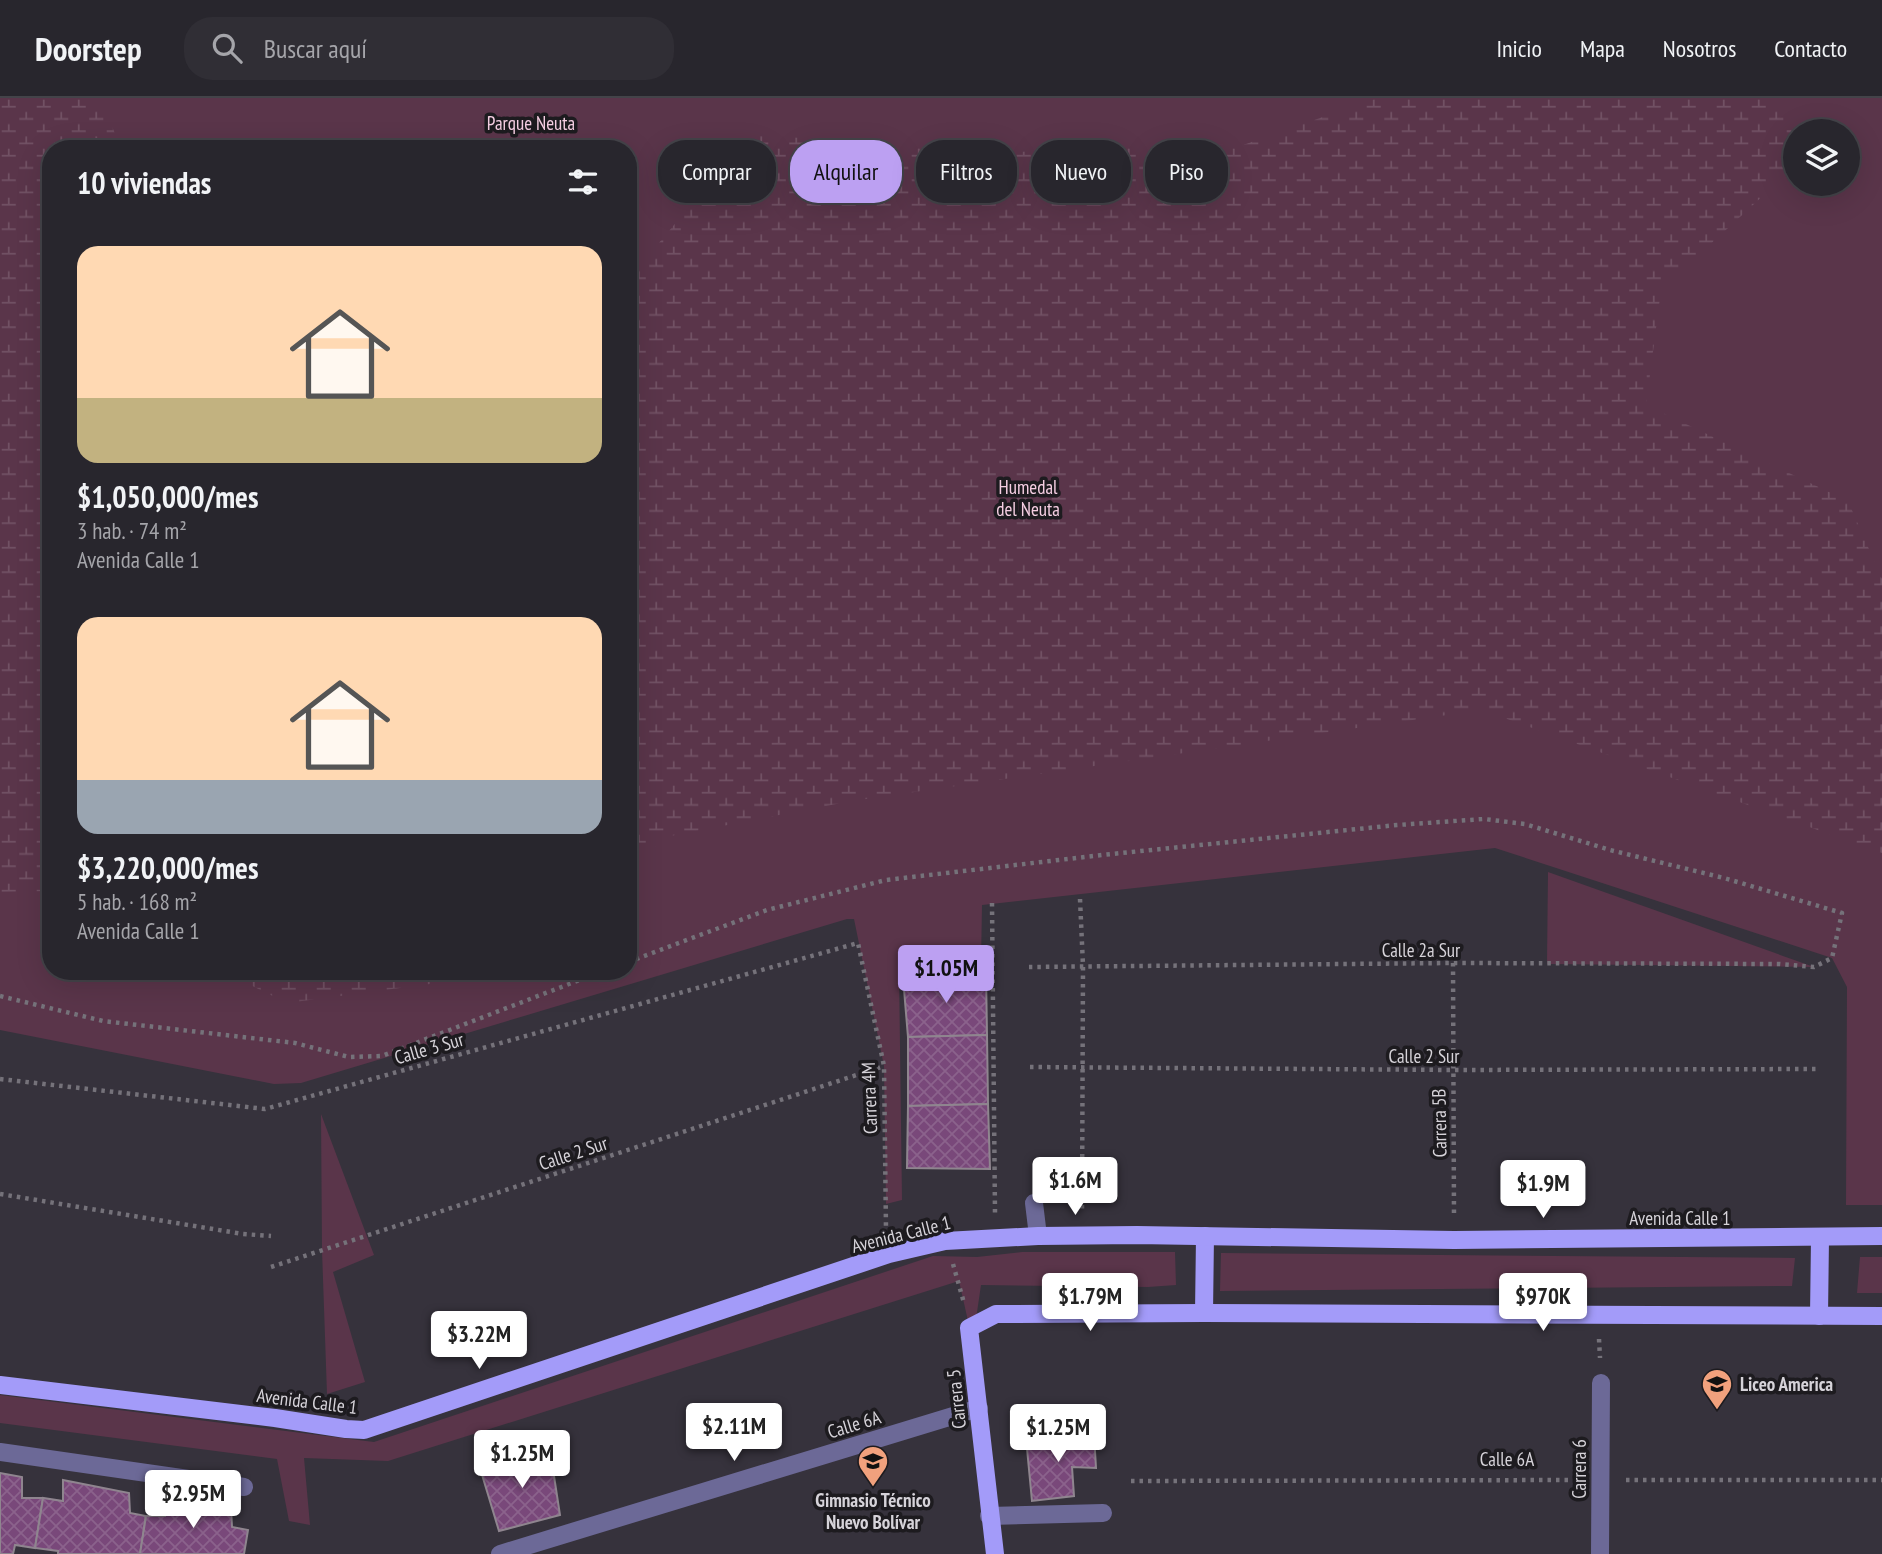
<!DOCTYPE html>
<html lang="es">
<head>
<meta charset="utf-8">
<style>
	:root { --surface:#28262d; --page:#302e35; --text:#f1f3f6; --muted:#a5a5aa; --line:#444349; --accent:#bca0f2 }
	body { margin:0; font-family:"PT Sans Narrow",sans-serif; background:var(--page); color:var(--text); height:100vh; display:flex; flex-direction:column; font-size:26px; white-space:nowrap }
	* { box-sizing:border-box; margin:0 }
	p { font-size:23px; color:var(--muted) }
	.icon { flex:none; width:38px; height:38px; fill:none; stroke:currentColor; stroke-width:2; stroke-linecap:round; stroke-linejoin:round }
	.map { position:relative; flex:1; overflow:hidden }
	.side { position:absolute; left:42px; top:42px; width:595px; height:840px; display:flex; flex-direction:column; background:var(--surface); border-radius:28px; box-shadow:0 7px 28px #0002,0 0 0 2px var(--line) }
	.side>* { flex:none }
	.banner { position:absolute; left:658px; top:42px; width:665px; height:63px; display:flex; gap:14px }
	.tools { position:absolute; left:1783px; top:21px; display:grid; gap:14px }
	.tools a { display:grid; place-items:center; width:77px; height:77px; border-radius:50%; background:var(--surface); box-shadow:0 7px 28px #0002,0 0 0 2px var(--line); font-size:35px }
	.price { position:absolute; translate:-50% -60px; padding:0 16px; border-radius:7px; background:#fff; color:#222; font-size:23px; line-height:46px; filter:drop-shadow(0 2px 4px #0008) }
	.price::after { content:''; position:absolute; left:50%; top:42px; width:21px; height:16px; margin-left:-10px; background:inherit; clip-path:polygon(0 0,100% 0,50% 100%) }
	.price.current { background:var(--accent); color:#111 }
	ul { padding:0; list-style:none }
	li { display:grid; align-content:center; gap:14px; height:371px; padding:0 35px }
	li span { display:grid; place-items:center; height:217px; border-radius:21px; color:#555 }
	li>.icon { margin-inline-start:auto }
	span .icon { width:126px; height:126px; fill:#fffc; stroke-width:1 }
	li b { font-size:30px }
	h2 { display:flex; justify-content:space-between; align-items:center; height:84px; padding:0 35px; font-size:30px }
	.tag { padding:0 24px; border-radius:28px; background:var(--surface); box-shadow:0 7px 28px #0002,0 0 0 2px var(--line); font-size:24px; line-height:63px }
	.tag.current { background:var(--accent); color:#111 }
	header { display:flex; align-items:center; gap:42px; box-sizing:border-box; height:98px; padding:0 35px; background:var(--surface); border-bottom:2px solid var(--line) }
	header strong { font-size:33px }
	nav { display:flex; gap:38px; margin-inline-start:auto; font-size:24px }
	.search { width:490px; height:63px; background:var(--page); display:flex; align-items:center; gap:18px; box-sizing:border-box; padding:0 24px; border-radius:28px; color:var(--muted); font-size:26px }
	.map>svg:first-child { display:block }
</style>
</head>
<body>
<header>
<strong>Doorstep</strong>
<div class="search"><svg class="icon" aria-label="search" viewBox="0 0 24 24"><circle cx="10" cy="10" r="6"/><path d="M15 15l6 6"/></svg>Buscar aquí</div>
<nav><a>Inicio</a><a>Mapa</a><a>Nosotros</a><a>Contacto</a></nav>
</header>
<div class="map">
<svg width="1882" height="1456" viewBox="0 0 1882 1456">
	<defs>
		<pattern id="wetland-marsh" width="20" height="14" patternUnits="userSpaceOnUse" patternTransform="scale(1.75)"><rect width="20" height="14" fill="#5a354a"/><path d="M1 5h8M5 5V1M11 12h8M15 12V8" fill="none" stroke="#715164"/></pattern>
		<pattern id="building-cross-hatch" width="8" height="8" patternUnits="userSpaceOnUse" patternTransform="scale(1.75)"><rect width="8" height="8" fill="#79487a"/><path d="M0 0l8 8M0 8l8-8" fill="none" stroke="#8b628c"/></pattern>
	</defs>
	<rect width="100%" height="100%" fill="#36323c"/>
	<g fill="#5a354a" fill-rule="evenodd">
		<path d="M0 0H1882V1107H1846L1847 889 1832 860 1495 750 982 807 981 865 899 871 902 1102 886 1106 884 968 854 821H847L301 985 274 986 0 932ZM1796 33H1848V86H1796ZM51 51H628V873H51Z"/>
		<path d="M1548 774 1814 869 1547 866Z"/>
		<path d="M321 1016 374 1157 333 1174 365 1284 327 1296 322 1152Z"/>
		<path d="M1022 1154H1175L1176 1187 1148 1189 981 1187 976 1221 968 1223 959 1183 388 1363 304 1360 310 1427 289 1423 277 1361 0 1325V1297L374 1344 933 1158 977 1159Z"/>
		<path d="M1221 1155 1795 1160 1792 1188 1220 1193Z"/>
		<path d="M1860 1159H1882V1195H1857Z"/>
	</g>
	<g fill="url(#wetland-marsh)">
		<path d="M0 0H99L122 51H51V793L0 794Z"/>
		<path d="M1377 0H1782L1795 44V68L1661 192 1646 307 1848 403 1882 481V755L1482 612 852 703 670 738 628 768V182L750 36 989 55 1246 46Z"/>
		<path d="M222 873H484L475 880 287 905Z"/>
	</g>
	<g fill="url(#building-cross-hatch)" stroke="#8f858f" stroke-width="2">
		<path d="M986 875 987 937 908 939 903 879Z"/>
		<path d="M987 937 988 1006 908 1008V939Z"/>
		<path d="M988 1006 990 1071 907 1070 908 1008Z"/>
		<path d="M1094 1336 1096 1370 1072 1369 1074 1398 1032 1403 1026 1340Z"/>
		<path d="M550 1352 560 1417 499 1433 480 1370Z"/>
		<path d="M0 1375 22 1379V1400H43L35 1450 15 1447 13 1456H0Z"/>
		<path d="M63 1382 129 1395 130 1415 146 1418 140 1456H58V1453L35 1450 43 1400 63 1403Z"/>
		<path d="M165 1396 231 1409 232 1429 248 1432 244 1456H140L146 1418H165Z"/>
	</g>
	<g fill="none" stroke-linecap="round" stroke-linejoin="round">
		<g stroke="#75727a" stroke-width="4.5" stroke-dasharray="3.5 5" stroke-linecap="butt">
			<path d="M1080 801 1083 868 1082 1113"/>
			<path d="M992 805 995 1116"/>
			<path d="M628 864 767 812 886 782 1102 757 1397 727 1484 721 1525 726 1610 752 1724 780 1842 815 1832 860 1814 869 1780 866 1453 865 1029 869"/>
			<path d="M1453 865 1454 1120"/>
			<path d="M0 898 103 923 295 945 349 959 382 958 603 873"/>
			<path d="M1030 969 1453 972 1818 971"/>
			<path d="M0 981 265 1011 858 845 884 968 886 1131"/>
			<path d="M0 1096 243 1136 271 1138"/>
			<path d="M953 1166 964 1205"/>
			<path d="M271 1169 884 968"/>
			<path d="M1599 1241 1600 1260"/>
			<path d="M1626 1382H1882"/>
			<path d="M1131 1383 1575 1382"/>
		</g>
		<g stroke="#6c6997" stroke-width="18">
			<path d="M1034 1105 1038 1138"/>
			<path d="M0 1354 244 1389"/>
			<path d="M989 1418 1103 1415"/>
			<path d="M500 1456 979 1310"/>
			<path d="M1600 1456 1601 1285"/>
		</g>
		<g stroke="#a39bf9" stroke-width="18">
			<path d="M1204 1215 1205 1138"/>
			<path d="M1819 1218 1820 1140"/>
			<path d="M0 1287 275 1320 346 1331 364 1332 889 1156 945 1143 1038 1138 1137 1137 1454 1142 1882 1138"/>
			<path d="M995 1456 969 1230 996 1216 1204 1215 1882 1218"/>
		</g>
	</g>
	<defs>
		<g id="school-pin" transform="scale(1.575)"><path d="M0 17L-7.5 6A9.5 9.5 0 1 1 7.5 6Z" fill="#f1a17d" stroke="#1d1b1f"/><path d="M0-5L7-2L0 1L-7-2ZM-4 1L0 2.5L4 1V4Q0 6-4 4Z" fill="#111"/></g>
	</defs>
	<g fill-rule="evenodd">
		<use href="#school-pin" x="1717" y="1286"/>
		<use href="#school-pin" x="873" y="1363"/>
	</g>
	<g text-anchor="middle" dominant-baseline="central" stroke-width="7" stroke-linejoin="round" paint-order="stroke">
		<g font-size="19" fill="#f5cee2" stroke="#1d1b1f">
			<text x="531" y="25">Parque Neuta</text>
			<text x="1028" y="389">Humedal<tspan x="1028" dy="22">del Neuta</tspan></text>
		</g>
		<g font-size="19" fill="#d6d3d9" stroke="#1d1b1f">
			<text x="1421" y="852">Calle 2a Sur</text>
			<text transform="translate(429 950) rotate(-16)">Calle 3 Sur</text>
			<text x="1424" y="958">Calle 2 Sur</text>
			<text transform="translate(869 1000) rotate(-92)">Carrera 4M</text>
			<text transform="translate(1439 1025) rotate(-91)">Carrera 5B</text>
			<text transform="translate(573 1055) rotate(-18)">Calle 2 Sur</text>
			<text x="1680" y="1120">Avenida Calle 1</text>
			<text transform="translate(901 1136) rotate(-14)">Avenida Calle 1</text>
			<text transform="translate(956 1301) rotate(-96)">Carrera 5</text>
			<text transform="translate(307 1303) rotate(7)">Avenida Calle 1</text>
			<text transform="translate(854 1326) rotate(-17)">Calle 6A</text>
			<text x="1507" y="1361">Calle 6A</text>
			<text transform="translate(1579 1371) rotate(-90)">Carrera 6</text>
		</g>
		<g font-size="19" font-weight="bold" fill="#d6d3d9" stroke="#1d1b1f" text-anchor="start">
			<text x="1740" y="1286">Liceo America</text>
			<text x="873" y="1402" text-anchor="middle">Gimnasio Técnico<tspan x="873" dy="22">Nuevo Bolívar</tspan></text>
		</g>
	</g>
</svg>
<div class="tools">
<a><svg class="icon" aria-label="layers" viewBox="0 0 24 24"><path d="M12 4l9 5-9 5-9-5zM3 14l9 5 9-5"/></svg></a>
</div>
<b class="price current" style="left:946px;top:907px">$1.05M</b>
<b class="price" style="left:1075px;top:1119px">$1.6M</b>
<b class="price" style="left:1543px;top:1122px">$1.9M</b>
<b class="price" style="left:1090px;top:1235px">$1.79M</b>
<b class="price" style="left:1543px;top:1235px">$970K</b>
<b class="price" style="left:479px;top:1273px">$3.22M</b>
<b class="price" style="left:734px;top:1365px">$2.11M</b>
<b class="price" style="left:1058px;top:1366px">$1.25M</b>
<b class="price" style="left:522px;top:1392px">$1.25M</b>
<b class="price" style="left:193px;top:1432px">$2.95M</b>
<div class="banner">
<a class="tag">Comprar</a>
<a class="tag current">Alquilar</a>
<a class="tag">Filtros</a>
<a class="tag">Nuevo</a>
<a class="tag">Piso</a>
</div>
<section class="side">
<h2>10 viviendas<svg class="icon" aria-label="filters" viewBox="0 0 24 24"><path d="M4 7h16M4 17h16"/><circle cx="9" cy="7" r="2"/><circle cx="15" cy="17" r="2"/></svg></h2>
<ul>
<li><span style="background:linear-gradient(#ffd9b3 70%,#c2b280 0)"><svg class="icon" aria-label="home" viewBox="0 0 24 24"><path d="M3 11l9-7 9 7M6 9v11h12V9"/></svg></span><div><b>$1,050,000/mes</b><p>3 hab. · 74 m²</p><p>Avenida Calle 1</p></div></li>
<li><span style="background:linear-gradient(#ffd9b3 75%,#9aa5b1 0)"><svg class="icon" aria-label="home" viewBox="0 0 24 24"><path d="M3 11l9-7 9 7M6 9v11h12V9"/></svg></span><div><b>$3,220,000/mes</b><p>5 hab. · 168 m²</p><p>Avenida Calle 1</p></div></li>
</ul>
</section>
</div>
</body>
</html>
